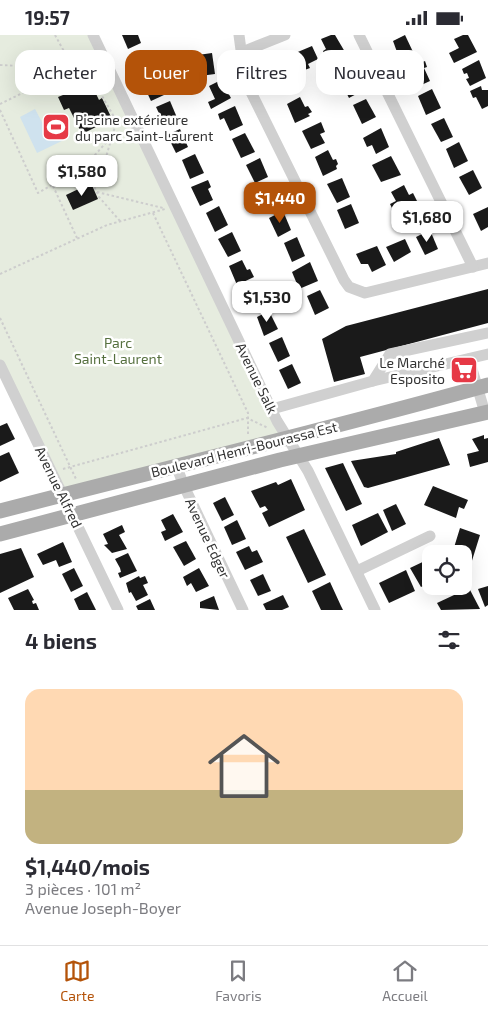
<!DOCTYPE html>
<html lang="fr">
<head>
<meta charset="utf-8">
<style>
	:root { --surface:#fff; --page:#f2f2f3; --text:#2b2b33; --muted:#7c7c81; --line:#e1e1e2; --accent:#b45309 }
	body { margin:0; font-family:"Exo 2",sans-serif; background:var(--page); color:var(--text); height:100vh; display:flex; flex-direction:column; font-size:19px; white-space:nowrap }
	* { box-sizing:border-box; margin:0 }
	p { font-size:16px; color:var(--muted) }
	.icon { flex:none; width:28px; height:28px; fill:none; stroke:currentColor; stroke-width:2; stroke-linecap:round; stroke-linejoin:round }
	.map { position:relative; height:575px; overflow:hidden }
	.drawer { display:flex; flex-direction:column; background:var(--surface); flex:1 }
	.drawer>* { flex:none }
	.hud { position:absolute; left:15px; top:15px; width:459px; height:45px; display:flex; gap:10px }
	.controls { position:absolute; left:422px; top:510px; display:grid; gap:10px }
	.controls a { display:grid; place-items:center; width:50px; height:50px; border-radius:10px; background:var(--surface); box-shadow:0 5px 20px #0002; font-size:25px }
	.price { position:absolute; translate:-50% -42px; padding:0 11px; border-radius:10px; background:#fff; color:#222; font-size:16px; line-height:32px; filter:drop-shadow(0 1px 2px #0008) }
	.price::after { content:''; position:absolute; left:50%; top:30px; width:15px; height:11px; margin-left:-8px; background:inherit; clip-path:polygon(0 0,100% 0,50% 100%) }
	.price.on { background:var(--accent); color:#fff }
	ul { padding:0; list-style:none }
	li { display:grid; align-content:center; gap:10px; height:265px; padding:0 25px }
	li span { display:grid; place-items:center; height:155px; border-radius:15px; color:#555 }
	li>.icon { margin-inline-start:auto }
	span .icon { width:90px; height:90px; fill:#fffc; stroke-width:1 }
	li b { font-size:21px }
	h2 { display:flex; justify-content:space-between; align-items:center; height:60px; padding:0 25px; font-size:21px }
	.chip { padding:0 18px; border-radius:15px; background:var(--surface); box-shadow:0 5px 20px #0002; font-size:18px; line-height:45px }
	.chip.on { background:var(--accent); color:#fff }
	.status { display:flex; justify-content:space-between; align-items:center; height:35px; padding:0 25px; background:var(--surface); direction:ltr }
	.status svg { height:14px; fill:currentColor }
	.tabs { display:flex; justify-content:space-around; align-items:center; height:70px; border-top:1px solid var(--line); background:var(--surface); font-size:14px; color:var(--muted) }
	.tabs a { display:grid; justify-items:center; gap:2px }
	.tabs .on { color:var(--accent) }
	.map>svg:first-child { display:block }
</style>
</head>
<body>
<div class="status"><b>19:57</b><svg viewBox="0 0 49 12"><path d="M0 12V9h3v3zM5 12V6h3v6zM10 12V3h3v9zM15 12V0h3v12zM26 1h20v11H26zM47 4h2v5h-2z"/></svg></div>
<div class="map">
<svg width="488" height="575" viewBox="0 0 488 575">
	<rect width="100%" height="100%" fill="#fff"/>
	<path fill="#e6ecdf" d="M0 0H91L282 405 65 461 0 325Z"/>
	<path fill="#cfe2ee" d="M35 74 43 89 60 81 70 102 37 118 20 82Z"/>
	<g fill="#1a1a1a">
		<path d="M122 0H138L141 8 128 14Z"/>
		<path d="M331 0H335L345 17 334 22 336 27 329 30 323 16 326 14 321 4Z"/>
		<path d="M405 0 414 19 400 25 393 6Z"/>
		<path d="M463 0H468L477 17 454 28 449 18 459 13 454 4Z"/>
		<path d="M312 11 318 24 308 29 310 33 302 36 293 19Z"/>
		<path d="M143 15 151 34 138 41 130 21Z"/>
		<path d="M212 18 215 39 200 41 198 20Z"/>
		<path d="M286 22 297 45 288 49 285 42 275 46 268 32Z"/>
		<path d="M479 25 486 43 470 51 466 44 469 43 467 38 464 39 462 34Z"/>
		<path d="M425 26 427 32 424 33 430 46 417 52 407 34Z"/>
		<path d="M355 37 362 56 349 63 344 53 341 55 337 48 341 46 340 44Z"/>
		<path d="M87 40 99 65 102 63 112 84 82 99 69 73 64 75 58 62 63 60 59 53Z"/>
		<path d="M155 41 164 60 151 66 142 47Z"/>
		<path d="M221 45 231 63 211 74 208 67 215 64 209 51Z"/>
		<path d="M481 51 482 55H488V71L482 74 476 62 473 63 470 56Z"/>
		<path d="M432 54 441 73 426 80 418 61Z"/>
		<path d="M300 62 305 72 308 71 312 77 308 79 310 81 295 88 287 69Z"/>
		<path d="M366 64 376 82 362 89 353 70Z"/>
		<path d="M170 66 178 85 165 91 156 72Z"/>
		<path d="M235 71 243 90 230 96 224 83 220 85 218 79Z"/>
		<path d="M444 83 453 102 441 107 431 89Z"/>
		<path d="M321 87 325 97 320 99 325 108 311 114 302 96Z"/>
		<path d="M381 93 389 112 376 119 372 110 367 112 363 103Z"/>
		<path d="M180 94 188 112 176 118 167 100Z"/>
		<path d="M245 98 255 117 241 123 232 104Z"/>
		<path d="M459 107 468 126 454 133 446 114Z"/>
		<path d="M328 115 333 125 336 124 338 129 336 131 337 134 323 141 315 122Z"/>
		<path d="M195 119 204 138 190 144 182 125Z"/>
		<path d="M391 121 401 140 381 147 372 130Z"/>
		<path d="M260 123 268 142 255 148 246 130Z"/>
		<path d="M473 135 482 153 469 160 459 142Z"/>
		<path d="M342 143 350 162 337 168 327 149Z"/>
		<path d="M208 145 211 152 208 154 213 165 200 171 191 152Z"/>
		<path d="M91 148 98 164 73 175 66 160Z"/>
		<path d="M270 150 280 169 266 175 257 157Z"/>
		<path d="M404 150 409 160 413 158 417 166 395 179 390 169 396 166 391 157Z"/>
		<path d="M351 169 359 188 345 194 337 175Z"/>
		<path d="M219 171 228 190 215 197 206 178Z"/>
		<path d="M488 172V192L481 196 473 179Z"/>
		<path d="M283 176 291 195 278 202 269 183Z"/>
		<path d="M430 195 438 214 425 220 416 202Z"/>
		<path d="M232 197 241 216 228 222 218 204Z"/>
		<path d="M297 202 305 221 292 227 284 208Z"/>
		<path d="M405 204 411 217 394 227 386 212Z"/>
		<path d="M377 211 386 230 372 237 368 229H361L356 219Z"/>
		<path d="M242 225 247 235 250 234 254 242 237 250 229 231Z"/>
		<path d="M310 227 318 246 299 254 292 237Z"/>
		<path d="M254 251 263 269 251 276 241 258Z"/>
		<path d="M488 254V288L360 322 365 339 334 347 322 304 346 291Z"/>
		<path d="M320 255 329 273 315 280 307 261Z"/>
		<path d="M269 276 278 294 264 301 257 282Z"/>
		<path d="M282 302 290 321 278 327 269 308Z"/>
		<path d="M292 329 301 348 288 354 279 335Z"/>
		<path d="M7 388 15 404 0 411V391Z"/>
		<path d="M484 400V404L488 403V427L470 432 467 419 479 416 472 404Z"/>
		<path d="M439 403 450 430 368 453 364 452 351 426 396 419V417Z"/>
		<path d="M9 417 19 438 0 447V421Z"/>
		<path d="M343 428 362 469 346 476 325 433Z"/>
		<path d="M291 444 305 475 269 492 262 478 268 475 265 471 260 473 251 456 276 447 278 450Z"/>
		<path d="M433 451 468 465 464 474 459 472 456 483 424 470Z"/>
		<path d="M225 462 234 480 222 486 213 468Z"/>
		<path d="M396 469 406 489 392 496 383 475Z"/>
		<path d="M378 478 388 497 361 511 352 490Z"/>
		<path d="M173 479 183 497 165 506 161 497 166 495 161 485Z"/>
		<path d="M237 485 246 504 232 510 224 492Z"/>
		<path d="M122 490 125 497 119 500 127 514 112 518 104 510 108 509 103 499Z"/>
		<path d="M460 493 480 500 470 532 464 529V519H452Z"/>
		<path d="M304 494 326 540 308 548 286 502Z"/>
		<path d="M186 506 196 524 184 531 173 512Z"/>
		<path d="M63 507 72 527 59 532 56 525 43 530 37 519Z"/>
		<path d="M249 511 252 517 257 515 263 527 245 535 236 517Z"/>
		<path d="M21 513 34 542 0 558V519Z"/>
		<path d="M128 518 137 536 120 543 118 538 121 537 120 533 115 524Z"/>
		<path d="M431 523V548L426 553 425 550 421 552 410 533Z"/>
		<path d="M74 533 83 551 71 557 62 539Z"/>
		<path d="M199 533 209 551 196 557 191 548 187 551 183 542Z"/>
		<path d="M406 535 415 556 389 568 379 548Z"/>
		<path d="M263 539 271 556 258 561 250 545Z"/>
		<path d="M139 541 140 543 145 541 148 548 143 550 148 560 136 566 131 557 129 558 126 548Z"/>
		<path d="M330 547 341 571 343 575H321L312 556Z"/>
		<path d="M488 551V570L485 572 478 554Z"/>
		<path d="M469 553 480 574 441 575 437 568Z"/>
		<path d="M28 554 34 565 32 566 33 569 36 568 39 575H14L8 563Z"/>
		<path d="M87 557 96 575H79L74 564Z"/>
		<path d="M283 560 289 572 282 575H266L263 569Z"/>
		<path d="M214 561 219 575 200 573V567Z"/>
		<path d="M150 564 155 575H138L136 571Z"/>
	</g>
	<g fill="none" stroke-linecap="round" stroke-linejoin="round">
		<g stroke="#cdcdcd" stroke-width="2" stroke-dasharray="2.5 2.5" stroke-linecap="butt">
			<path d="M55 0 71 29 80 38 91 42 117 87"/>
			<path d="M0 30 40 32 67 21"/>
			<path d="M0 69 55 42 78 40 80 38"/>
			<path d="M0 75 38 158 85 131 112 101"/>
			<path d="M53 151 77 203"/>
			<path d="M97 157 163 173"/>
			<path d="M153 178 248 378V400"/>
			<path d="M120 186 99 162 93 149 99 146 116 88 122 85"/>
			<path d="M0 239 107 190 165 174"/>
			<path d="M0 283 76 444"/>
			<path d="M63 434 247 383 268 393"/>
		</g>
		<g stroke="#d0d0d0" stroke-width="11">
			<path d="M93 0 277 386 308 436 375 575"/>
			<path d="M239 0 245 45 344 245 349 252 365 258 488 228"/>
			<path d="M359 0 473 232"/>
			<path d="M242 17 285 0"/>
			<path d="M469 324 485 378"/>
			<path d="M0 330 118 575"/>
			<path d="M373 346 488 319"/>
			<path d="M272 374 373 346 390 319 488 298"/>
			<path d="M176 430 184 451 243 575"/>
			<path d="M357 536 430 501"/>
		</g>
		<g stroke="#ababab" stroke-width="15">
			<path d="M0 476C163 434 326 395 488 350"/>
			<path d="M0 499 280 425 488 377"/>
		</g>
	</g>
	<defs>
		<g id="stadium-square" transform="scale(1.4375)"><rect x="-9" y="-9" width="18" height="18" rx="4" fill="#e63946" stroke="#fff"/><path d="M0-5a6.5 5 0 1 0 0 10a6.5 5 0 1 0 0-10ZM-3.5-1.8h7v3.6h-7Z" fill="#fff"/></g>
		<g id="supermarket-square" transform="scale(1.4375)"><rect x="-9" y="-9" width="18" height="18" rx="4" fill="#e63946" stroke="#fff"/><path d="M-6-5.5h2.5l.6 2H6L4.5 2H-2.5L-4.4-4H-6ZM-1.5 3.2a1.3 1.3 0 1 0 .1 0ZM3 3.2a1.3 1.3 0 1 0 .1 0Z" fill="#fff"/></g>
	</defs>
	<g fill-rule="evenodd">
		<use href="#stadium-square" x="56" y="92"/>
		<use href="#supermarket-square" x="464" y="335"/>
	</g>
	<g text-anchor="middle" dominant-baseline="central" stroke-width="5" stroke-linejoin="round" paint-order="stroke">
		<g font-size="14" fill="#333" stroke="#fff" text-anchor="start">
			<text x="75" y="84">Piscine extérieure<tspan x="75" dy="16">du parc Saint-Laurent</tspan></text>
			<text x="445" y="327" text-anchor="end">Le Marché<tspan x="445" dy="16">Esposito</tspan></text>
		</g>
		<g font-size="14" fill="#56703f" stroke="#fff">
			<text x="118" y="307">Parc<tspan x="118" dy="16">Saint-Laurent</tspan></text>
		</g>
		<g font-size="14" fill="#333" stroke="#fff">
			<text transform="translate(257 343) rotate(64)">Avenue Salk</text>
			<text transform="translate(244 414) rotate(-14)">Boulevard Henri-Bourassa Est</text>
			<text transform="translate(59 452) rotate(64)">Avenue Alfred</text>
			<text transform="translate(208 503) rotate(65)">Avenue Edger</text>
		</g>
	</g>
</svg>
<div class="controls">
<a><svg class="icon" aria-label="locate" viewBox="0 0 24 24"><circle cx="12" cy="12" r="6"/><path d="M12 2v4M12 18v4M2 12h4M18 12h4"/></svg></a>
</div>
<b class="price" style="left:82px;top:162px">$1,580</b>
<b class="price on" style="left:280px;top:189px">$1,440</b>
<b class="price" style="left:427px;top:208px">$1,680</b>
<b class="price" style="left:267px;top:288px">$1,530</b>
<div class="hud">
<a class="chip">Acheter</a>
<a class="chip on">Louer</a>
<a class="chip">Filtres</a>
<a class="chip">Nouveau</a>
</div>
</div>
<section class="drawer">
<h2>4 biens<svg class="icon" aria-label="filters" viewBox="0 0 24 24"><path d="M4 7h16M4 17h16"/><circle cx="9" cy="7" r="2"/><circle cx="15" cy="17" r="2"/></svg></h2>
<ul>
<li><span style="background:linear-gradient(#ffd9b3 65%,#c2b280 0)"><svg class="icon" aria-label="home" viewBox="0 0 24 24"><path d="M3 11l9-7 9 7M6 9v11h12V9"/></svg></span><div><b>$1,440/mois</b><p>3 pièces · 101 m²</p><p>Avenue Joseph-Boyer</p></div></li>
</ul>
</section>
<nav class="tabs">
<a class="on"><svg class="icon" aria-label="map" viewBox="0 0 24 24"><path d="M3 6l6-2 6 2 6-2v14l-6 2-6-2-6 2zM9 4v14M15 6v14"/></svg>Carte</a>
<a><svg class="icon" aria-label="saved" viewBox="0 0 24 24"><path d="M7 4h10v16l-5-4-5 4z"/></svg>Favoris</a>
<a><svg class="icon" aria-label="home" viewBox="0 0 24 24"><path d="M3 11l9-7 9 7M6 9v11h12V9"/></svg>Accueil</a>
</nav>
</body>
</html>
